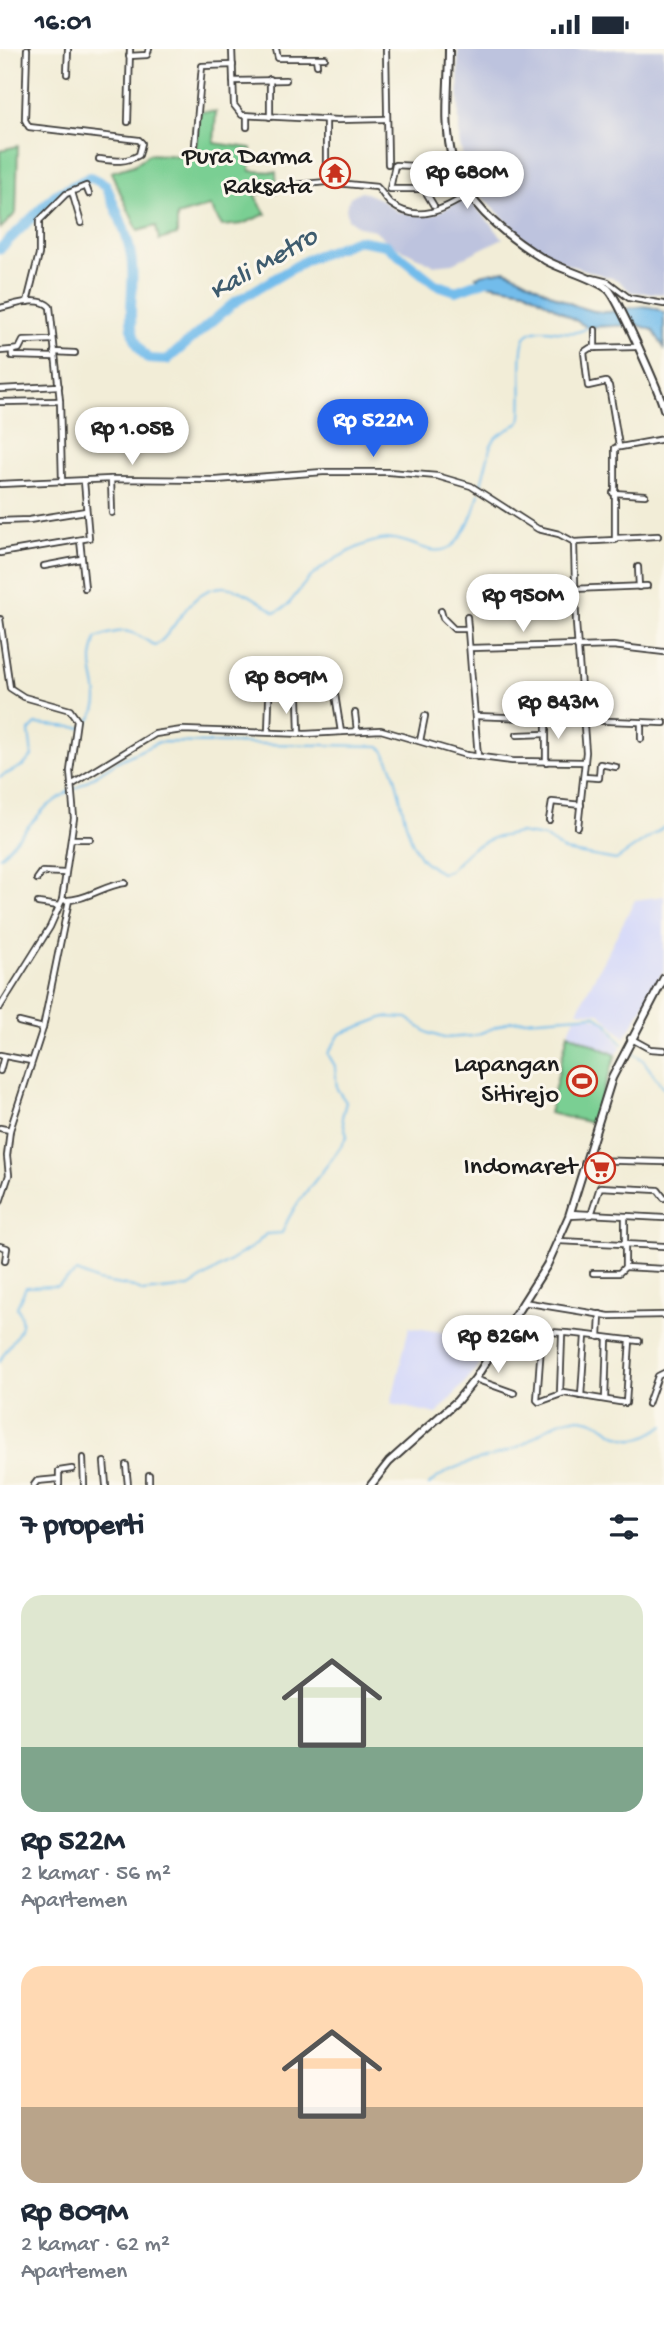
<!DOCTYPE html>
<html lang="id">
<head>
<meta charset="utf-8">
<style>
	:root { --surface:#fff; --page:#f2f2f3; --text:#1f2937; --muted:#747a83; --accent:#2563eb }
	body { margin:0; font-family:"Gochi Hand",sans-serif; background:var(--page); color:var(--text); height:100vh; display:flex; flex-direction:column; font-size:26px; white-space:nowrap }
	* { box-sizing:border-box; margin:0 }
	p { font-size:23px; color:var(--muted) }
	.icon { flex:none; width:38px; height:38px; fill:none; stroke:currentColor; stroke-width:2; stroke-linecap:round; stroke-linejoin:round }
	.map { position:relative; height:1436px; overflow:hidden }
	.sheet { display:flex; flex-direction:column; background:var(--surface); flex:1 }
	.sheet>* { flex:none }
	.price { position:absolute; translate:-50% -60px; padding:0 16px; border-radius:24px; background:#fff; color:#222; font-size:23px; line-height:46px; filter:drop-shadow(0 2px 4px #0008) }
	.price::after { content:''; position:absolute; left:50%; top:42px; width:21px; height:16px; margin-left:-10px; background:inherit; clip-path:polygon(0 0,100% 0,50% 100%) }
	.price.selected { background:var(--accent); color:#fff }
	ul { padding:0; list-style:none }
	li { display:grid; align-content:center; gap:14px; height:371px; padding:0 21px }
	li span { display:grid; place-items:center; height:217px; border-radius:21px; color:#555 }
	li>.icon { margin-inline-start:auto }
	span .icon { width:126px; height:126px; fill:#fffc; stroke-width:1 }
	li b { font-size:30px }
	h2 { display:flex; justify-content:space-between; align-items:center; height:84px; padding:0 21px; font-size:30px }
	.status { display:flex; justify-content:space-between; align-items:center; height:49px; padding:0 35px; background:var(--surface); direction:ltr }
	.status svg { height:19px; fill:currentColor }
	.map>svg:first-child { display:block }
</style>
</head>
<body>
<div class="status"><b>16:01</b><svg viewBox="0 0 49 12"><path d="M0 12V9h3v3zM5 12V6h3v6zM10 12V3h3v9zM15 12V0h3v12zM26 1h20v11H26zM47 4h2v5h-2z"/></svg></div>
<div class="map">
<svg width="664" height="1436" viewBox="0 0 664 1436">
	<rect width="100%" height="100%" fill="#fbf7ec"/>
	<filter id="ink" filterUnits="userSpaceOnUse"><feTurbulence type="fractalNoise" baseFrequency=".0143" numOctaves="2"/><feDisplacementMap in="SourceGraphic" scale="14" xChannelSelector="R" yChannelSelector="G"/><feConvolveMatrix kernelMatrix="1 2 1 2 8 2 1 2 1" color-interpolation-filters="sRGB"/></filter>
	<filter id="wash" filterUnits="userSpaceOnUse"><feTurbulence type="fractalNoise" baseFrequency=".00686" numOctaves="4" result="noise"/><feDisplacementMap in="SourceGraphic" scale="28" xChannelSelector="R" yChannelSelector="G"/><feGaussianBlur stdDeviation="1.57" result="paint"/><feColorMatrix in="noise" values="0 0 0 0 0 0 0 0 0 0 0 0 0 0 0 0 0 1.4 0 .05"/><feComposite in="paint" operator="in"/></filter>
	<g filter="url(#wash)">
		<rect width="100%" height="100%" fill="#f2edd7"/>
		<g fill="#d4d8f9">
			<path d="M664 847V921L625 989 600 964 577 962 635 851Z"/>
			<path d="M590 967 603 972 613 985 621 998 616 1006 568 984 575 969Z"/>
			<path d="M409 1278 495 1291 473 1324 437 1365 391 1355Z"/>
		</g>
		<g fill="#bdc3de">
			<path d="M458 0H664V245L631 243 618 231 566 215 525 190 480 146 467 124 459 92Z"/>
			<path d="M361 142 380 150 398 163 418 166H433L467 148 503 189 453 214 433 216 388 193 375 181 359 178 348 170 346 159 350 148Z"/>
		</g>
		<g fill="#7acf93" stroke="#4b7658" stroke-width="2">
			<path d="M199 62 216 63 214 94 251 99 250 122 276 123 277 143 254 145 266 165 242 175 222 177 210 157 177 167V186L159 191 156 177 138 182 111 123 134 116 149 105 195 108Z"/>
			<path d="M18 97 16 164 0 180V101Z"/>
			<path d="M568 984 616 1006 592 1074 549 1064Z"/>
		</g>
		<path fill="#72bceb" stroke="#476c84" stroke-width="2" d="M505 221C536 233 566 259 600 263 624 265 642 249 664 264V299L653 281 638 276 587 278 525 241 482 234 476 227Z"/>
		<g fill="none" stroke-linecap="round" stroke-linejoin="round">
			<g stroke="#72bceb" stroke-width="2">
				<path d="M480 439 491 396 496 388 520 373C525 355 516 294 527 286 546 272 572 294 590 276"/>
				<path d="M0 728 24 716 32 707 29 682 36 675 83 679C108 654 92 639 92 611 92 604 95 596 96 589 125 578 130 580 155 597 168 588 173 576 183 564 214 522 239 538 275 563 291 560 299 537 312 527 330 511 365 491 389 490 410 488 431 511 452 497 465 487 475 461 479 445"/>
				<path d="M75 740 118 712 159 693 380 697C404 729 398 772 419 806 423 814 434 819 441 824L449 822 472 799 493 789 519 784 544 788 565 802 616 811 664 778"/>
				<path d="M0 808 45 759 69 742"/>
				<path d="M630 1002 643 1011 664 1040"/>
				<path d="M0 1313C7 1292 31 1283 17 1258L26 1238 57 1237 77 1223 97 1232 134 1238 143 1243 189 1238 255 1196 266 1185 282 1184C296 1146 328 1122 347 1087L342 1068 346 1053 337 1040 335 1017 328 1005 340 985 385 968 407 969 428 984 444 989 473 987 511 972 595 966 608 975 622 995"/>
				<path d="M429 1436C452 1413 486 1411 514 1400 536 1391 551 1370 576 1369 615 1368 616 1412 664 1376"/>
			</g>
			<path stroke="#72bceb" stroke-width="10" d="M0 200 55 146 90 128 106 136C115 159 127 182 131 207 138 244 118 279 148 310L167 311 235 253 308 210 358 191 386 196 435 235 456 242 492 229"/>
		</g>
	</g>
	<g filter="url(#ink)">
		<g fill="none" stroke-linecap="round" stroke-linejoin="round">
			<g stroke="#3c3b38" stroke-width="8">
				<g id="street">
					<path d="M27 0 25 71 29 78 139 91 142 94 139 106C125 114 114 112 99 110"/>
					<path d="M232 0 234 56 242 66 338 71 385 70"/>
					<path d="M276 0 278 9H316L317 16"/>
					<path d="M386 0 388 115"/>
					<path d="M129 7 147 6 149 0"/>
					<path d="M316 9H325"/>
					<path d="M67 25 68 0"/>
					<path d="M270 30V68"/>
					<path d="M233 32 286 31"/>
					<path d="M247 67V78"/>
					<path d="M326 70V133L377 138C382 143 386 151 391 155 418 175 445 160 469 145"/>
					<path d="M128 73 130 0"/>
					<path d="M195 96 202 17 233 16"/>
					<path d="M419 128 431 129 457 123"/>
					<path d="M283 137 326 133"/>
					<path d="M424 140 415 117 395 116 390 140H424L434 157"/>
					<path d="M72 143 81 174"/>
					<path d="M592 229 608 233 629 249 664 255"/>
					<path d="M27 253 39 205V172L66 145 86 137 89 145"/>
					<path d="M0 259C14 256 39 246 50 258L60 352 62 433"/>
					<path d="M595 281V299"/>
					<path d="M12 301 19 300 23 292 52 291"/>
					<path d="M0 302 12 301V307L54 308"/>
					<path d="M54 303 75 304"/>
					<path d="M0 340 59 337"/>
					<path d="M0 353 60 352"/>
					<path d="M619 397 609 337 606 333 588 337 584 303 590 299 635 298"/>
					<path d="M111 430 112 464"/>
					<path d="M0 435 111 430 216 431 323 423H389L437 427 471 437 538 480 559 485 574 493"/>
					<path d="M613 444 645 446"/>
					<path d="M0 472 29 471 86 462"/>
					<path d="M616 489 658 487"/>
					<path d="M80 491 85 539"/>
					<path d="M0 504 89 489 84 432"/>
					<path d="M44 517 81 510"/>
					<path d="M638 518 639 538"/>
					<path d="M523 537 548 541 647 537"/>
					<path d="M441 562 443 569 454 580H468"/>
					<path d="M467 568 478 708"/>
					<path d="M0 570 10 639 24 648 70 661 77 671 70 722 74 769 62 851 50 878 0 958"/>
					<path d="M577 598 613 597 664 603"/>
					<path d="M470 599 577 596"/>
					<path d="M334 639 341 683"/>
					<path d="M298 649 299 684"/>
					<path d="M355 664 357 682"/>
					<path d="M475 667 664 674"/>
					<path d="M641 674V690"/>
					<path d="M268 683 270 622"/>
					<path d="M517 686 545 685"/>
					<path d="M420 692 425 667"/>
					<path d="M546 713V670"/>
					<path d="M584 728 599 729 600 715 616 718"/>
					<path d="M73 735 155 685 182 681 305 685 381 681 466 706 512 712 585 713"/>
					<path d="M549 771 552 753 581 756"/>
					<path d="M578 778 586 703 576 574 574 493 615 491V399L664 390"/>
					<path d="M71 790H90"/>
					<path d="M37 830 42 823 65 824"/>
					<path d="M62 851C85 853 103 836 125 834"/>
					<path d="M38 854 59 857"/>
					<path d="M19 973 43 979"/>
					<path d="M630 989 650 1000 664 1001"/>
					<path d="M0 1006 31 1012"/>
					<path d="M0 1022 4 1007"/>
					<path d="M0 1079 10 1081"/>
					<path d="M586 1111 664 1113"/>
					<path d="M0 1153 9 1126 7 1107 10 1081 43 979 69 851"/>
					<path d="M570 1164 664 1169"/>
					<path d="M591 1166 600 1138 658 1141 664 1149"/>
					<path d="M569 1167 591 1166"/>
					<path d="M625 1169V1218L664 1220"/>
					<path d="M559 1192 664 1197"/>
					<path d="M0 1197 7 1199 5 1212"/>
					<path d="M593 1224H619L625 1218"/>
					<path d="M523 1253 609 1267 664 1266"/>
					<path d="M599 1288 600 1265"/>
					<path d="M630 1291 626 1354 564 1344 539 1353 537 1351 542 1283C574 1283 607 1289 639 1292"/>
					<path d="M475 1330 514 1344"/>
					<path d="M560 1344 562 1286"/>
					<path d="M581 1347 585 1287"/>
					<path d="M605 1350 607 1289"/>
					<path d="M648 1355 658 1327 664 1324"/>
					<path d="M83 1409 84 1436"/>
					<path d="M104 1413 106 1436"/>
					<path d="M126 1416 128 1436"/>
					<path d="M149 1426V1436"/>
					<path d="M34 1436 37 1432 58 1430"/>
					<path d="M59 1436V1422L72 1420"/>
				</g>
			</g>
			<g stroke="#3c3b38" stroke-width="10">
				<g id="secondary">
					<path d="M449 0C449 35 443 78 453 112 465 155 509 189 545 211 565 222 590 227 608 240 617 247 660 344 664 360"/>
					<path d="M371 1436 389 1413 457 1352 475 1330 547 1216 569 1167 612 1029 664 929"/>
				</g>
			</g>
			<use href="#street" stroke="#fff" stroke-width="4.5"/>
			<use href="#secondary" stroke="#fff" stroke-width="6"/>
		</g>
	</g>
	<defs>
		<g id="temple-ring" transform="scale(1.575)"><circle r="9.5" fill="#fbf7ec" stroke="#c8321e" stroke-width="1.5"/><path d="M0-6L5-2H3V0L6.5 2.5H4V6H1.5V3h-3V6H-4V2.5H-6.5L-3 0V-2H-5Z" fill="#c8321e"/></g>
		<g id="stadium-ring" transform="scale(1.575)"><circle r="9.5" fill="#fbf7ec" stroke="#c8321e" stroke-width="1.5"/><path d="M0-5a6.5 5 0 1 0 0 10a6.5 5 0 1 0 0-10ZM-3.5-1.8h7v3.6h-7Z" fill="#c8321e"/></g>
		<g id="supermarket-ring" transform="scale(1.575)"><circle r="9.5" fill="#fbf7ec" stroke="#c8321e" stroke-width="1.5"/><path d="M-6-5.5h2.5l.6 2H6L4.5 2H-2.5L-4.4-4H-6ZM-1.5 3.2a1.3 1.3 0 1 0 .1 0ZM3 3.2a1.3 1.3 0 1 0 .1 0Z" fill="#c8321e"/></g>
	</defs>
	<g fill-rule="evenodd">
		<use href="#temple-ring" x="335" y="124"/>
		<use href="#stadium-ring" x="582" y="1032"/>
		<use href="#supermarket-ring" x="600" y="1119"/>
	</g>
	<g text-anchor="middle" dominant-baseline="central" stroke-width="6" stroke-linejoin="round" paint-order="stroke">
		<g font-size="26" fill="#1c1c1c" stroke="#fbf7ec" text-anchor="end">
			<text x="312" y="109">Pura Darma<tspan x="312" dy="30">Raksata</tspan></text>
			<text x="559" y="1017">Lapangan<tspan x="559" dy="30">Sitirejo</tspan></text>
			<text x="577" y="1119">Indomaret</text>
		</g>
		<g font-size="28" font-style="italic" fill="#3e5c6f" stroke="#fbf7ec">
			<text transform="translate(264 216) rotate(-30)">Kali Metro</text>
		</g>
	</g>
</svg>
<b class="price" style="left:467px;top:162px">Rp 680M</b>
<b class="price selected" style="left:373px;top:410px">Rp 522M</b>
<b class="price" style="left:132px;top:418px">Rp 1.05B</b>
<b class="price" style="left:523px;top:585px">Rp 950M</b>
<b class="price" style="left:286px;top:667px">Rp 809M</b>
<b class="price" style="left:558px;top:692px">Rp 843M</b>
<b class="price" style="left:498px;top:1326px">Rp 826M</b>
</div>
<section class="sheet">
<h2>7 properti<svg class="icon" aria-label="filters" viewBox="0 0 24 24"><path d="M4 7h16M4 17h16"/><circle cx="9" cy="7" r="2"/><circle cx="15" cy="17" r="2"/></svg></h2>
<ul>
<li><span style="background:linear-gradient(#dfe7d0 70%,#7fa58c 0)"><svg class="icon" aria-label="home" viewBox="0 0 24 24"><path d="M3 11l9-7 9 7M6 9v11h12V9"/></svg></span><div><b>Rp 522M</b><p>2 kamar · 56 m²</p><p>Apartemen</p></div></li>
<li><span style="background:linear-gradient(#ffd9b3 65%,#b9a48a 0)"><svg class="icon" aria-label="home" viewBox="0 0 24 24"><path d="M3 11l9-7 9 7M6 9v11h12V9"/></svg></span><div><b>Rp 809M</b><p>2 kamar · 62 m²</p><p>Apartemen</p></div></li>
</ul>
</section>
</body>
</html>
